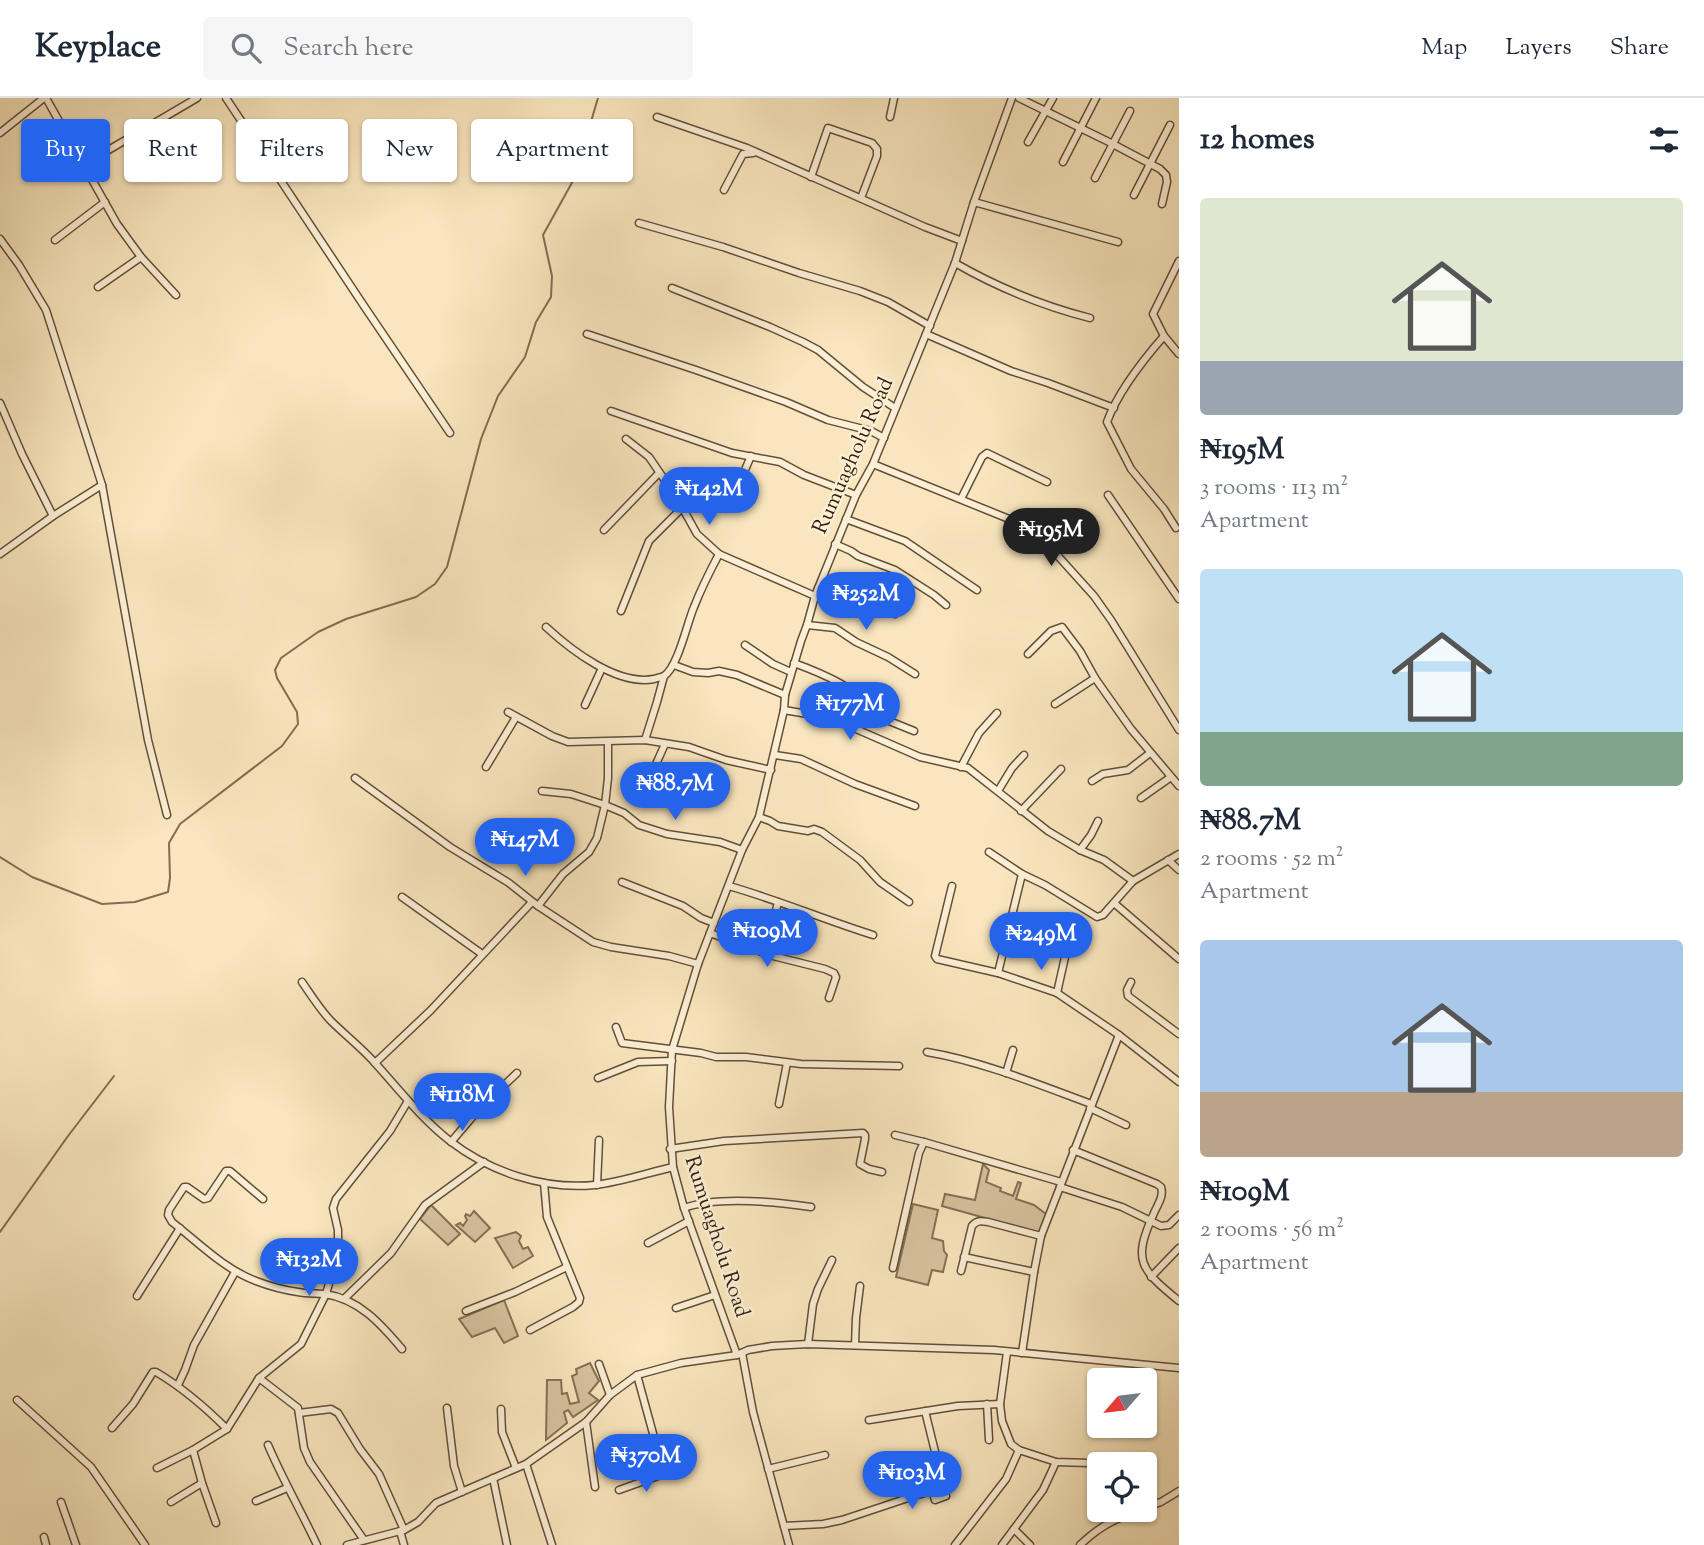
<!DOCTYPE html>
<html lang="en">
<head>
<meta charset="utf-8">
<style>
	:root { --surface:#fff; --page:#f6f6f7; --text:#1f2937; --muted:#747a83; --line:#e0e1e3; --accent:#2563eb }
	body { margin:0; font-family:"Sorts Mill Goudy",serif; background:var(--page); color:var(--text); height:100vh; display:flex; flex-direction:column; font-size:26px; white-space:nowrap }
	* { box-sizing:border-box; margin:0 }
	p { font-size:23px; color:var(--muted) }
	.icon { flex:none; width:38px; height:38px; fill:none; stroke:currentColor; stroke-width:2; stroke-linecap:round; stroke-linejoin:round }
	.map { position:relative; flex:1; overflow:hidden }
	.panel { display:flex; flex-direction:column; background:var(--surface); width:525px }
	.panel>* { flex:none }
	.banner { position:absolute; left:21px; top:21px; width:665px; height:63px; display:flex; gap:14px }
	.needle { width:46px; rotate:242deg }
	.tools { position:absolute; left:1087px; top:1270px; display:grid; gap:14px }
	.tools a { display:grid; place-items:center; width:70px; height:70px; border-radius:7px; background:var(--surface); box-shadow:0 2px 5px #0004; font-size:35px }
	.price { position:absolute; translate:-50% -60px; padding:0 16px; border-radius:24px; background:var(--accent); color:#fff; font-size:23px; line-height:46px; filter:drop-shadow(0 2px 4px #0008) }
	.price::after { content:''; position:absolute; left:50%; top:42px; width:21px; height:16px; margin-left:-10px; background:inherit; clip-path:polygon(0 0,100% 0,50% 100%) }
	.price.current { background:#222; color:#fff }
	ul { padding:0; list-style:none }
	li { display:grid; align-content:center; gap:14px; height:371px; padding:0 21px }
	li span { display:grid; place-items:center; height:217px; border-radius:7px; color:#555 }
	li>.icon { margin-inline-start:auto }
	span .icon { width:126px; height:126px; fill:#fffc; stroke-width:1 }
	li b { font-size:30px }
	h2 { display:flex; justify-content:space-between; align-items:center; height:84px; padding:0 21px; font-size:30px }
	.chip { padding:0 24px; border-radius:7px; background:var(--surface); box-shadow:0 2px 5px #0004; font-size:24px; line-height:63px }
	.chip.current { background:var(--accent); color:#fff }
	header { display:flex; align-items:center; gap:42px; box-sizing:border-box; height:98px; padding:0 35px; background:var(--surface); border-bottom:2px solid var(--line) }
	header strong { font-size:33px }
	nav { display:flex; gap:38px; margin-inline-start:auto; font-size:24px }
	.search { width:490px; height:63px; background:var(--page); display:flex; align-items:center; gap:18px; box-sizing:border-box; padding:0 24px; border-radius:7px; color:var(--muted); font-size:26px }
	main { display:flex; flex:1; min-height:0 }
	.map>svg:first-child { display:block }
</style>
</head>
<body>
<header>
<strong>Keyplace</strong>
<div class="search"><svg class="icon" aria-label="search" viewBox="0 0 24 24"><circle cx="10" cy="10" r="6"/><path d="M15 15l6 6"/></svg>Search here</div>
<nav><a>Map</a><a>Layers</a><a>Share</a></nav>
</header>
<main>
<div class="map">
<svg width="1179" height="1447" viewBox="0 0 1179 1447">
	<rect width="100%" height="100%" fill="#f9e6be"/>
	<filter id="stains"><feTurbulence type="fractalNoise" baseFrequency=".00286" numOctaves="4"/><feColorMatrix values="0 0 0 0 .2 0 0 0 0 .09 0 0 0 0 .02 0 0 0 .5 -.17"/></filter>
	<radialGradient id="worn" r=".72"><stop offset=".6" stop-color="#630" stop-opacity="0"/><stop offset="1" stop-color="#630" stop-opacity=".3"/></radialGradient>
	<g fill="#d7c4a0" stroke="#857056" stroke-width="2">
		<path d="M983 1066 989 1072 986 1084 1001 1090 1000 1093 1013 1098 1018 1084 1021 1085 1016 1101 1034 1107 1046 1116 1039 1135 942 1108 945 1096 975 1102Z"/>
		<path d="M913 1106 938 1112 932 1140 943 1143 944 1153 947 1157 943 1174 932 1172 928 1187 896 1179Z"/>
		<path d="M431 1107 460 1136 448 1147 420 1121Z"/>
		<path d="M474 1113 490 1130 475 1144 456 1127 460 1125 463 1128 467 1122 465 1118 466 1116 470 1118Z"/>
		<path d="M516 1134 521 1138 519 1143 523 1151 528 1149 533 1158 513 1170 495 1140Z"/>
		<path d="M504 1202 518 1238 504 1245 495 1230 472 1239 459 1221Z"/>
		<path d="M590 1265 599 1283 589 1295 598 1302 573 1319 568 1312 564 1314 567 1325 546 1342 547 1282H561L562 1296 567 1295 570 1306 579 1304 572 1278 577 1276 576 1271Z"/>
	</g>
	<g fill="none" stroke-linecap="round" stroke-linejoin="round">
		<g stroke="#826c52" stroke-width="2">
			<path d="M0 759 32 779 102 806 135 804 168 794 170 780 169 745 180 726 282 648 298 626 297 614 277 580 275 572 281 560 318 534 346 521 416 499 435 486 447 469 481 341 498 298 525 259 536 224 551 199 552 178 543 137 574 81 598 0"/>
			<path d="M0 1134 68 1038 114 978"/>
		</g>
		<g stroke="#644e38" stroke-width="9">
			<g id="minor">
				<path d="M46 0 117 126 141 159 176 197"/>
				<path d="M226 0 364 208 450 335"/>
				<path d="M1019 0 1109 44 1160 71 1166 77 1167 84 1162 106"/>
				<path d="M657 19 747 50 925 129 962 143"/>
				<path d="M890 19 894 0"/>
				<path d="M0 35 44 0"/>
				<path d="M1028 44 1053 0"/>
				<path d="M1063 64 1096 0"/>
				<path d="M83 67 197 0"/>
				<path d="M811 79 828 30 872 45 877 51V58L861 100"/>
				<path d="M1095 80 1130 13"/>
				<path d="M724 92 743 56 753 55"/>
				<path d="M1134 97 1170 27"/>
				<path d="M974 104 1118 144"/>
				<path d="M639 125 723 149 799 175 860 193 888 204 930 228"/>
				<path d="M0 141 19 167 46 212 102 387 148 642 167 717"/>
				<path d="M55 142 105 104"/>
				<path d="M1179 163 1153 216 1164 238 1179 256"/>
				<path d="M955 165C997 189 1043 208 1090 220"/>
				<path d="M98 189 141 159"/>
				<path d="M672 190 770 229 803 244 818 252 863 289 895 310"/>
				<path d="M587 236 696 272 786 304 828 322 871 333 884 340"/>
				<path d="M926 236 1011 273 1048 285 1114 310"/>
				<path d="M1164 238C1144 261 1117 296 1107 324L1131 371 1164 411 1176 430"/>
				<path d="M0 305 22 356 53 418"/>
				<path d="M611 313 732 355 780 364 804 377 856 397"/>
				<path d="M626 341 649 359 677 400 697 436 719 456 815 498"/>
				<path d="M873 366 1014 423 1040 438 1094 498 1111 522 1179 632"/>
				<path d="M737 390 751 358"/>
				<path d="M1108 397 1179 501"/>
				<path d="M961 401 982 359 987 355 1047 384"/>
				<path d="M846 421 905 443 977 492"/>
				<path d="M604 432 659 375"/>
				<path d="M835 446 851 453 858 458 895 472 934 497 946 507"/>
				<path d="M0 456 53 418 102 387"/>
				<path d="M818 490 874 507 895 516"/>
				<path d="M621 513 649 443 683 409"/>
				<path d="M807 527 835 530 856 544 888 559 915 576"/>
				<path d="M546 529C571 552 617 588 654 581 656 580 663 579 664 578 678 569 687 525 694 509 701 491 710 473 719 456"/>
				<path d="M745 547 773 566 791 574"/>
				<path d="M1028 556 1051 533 1062 529 1080 553 1095 580 1131 631 1179 688"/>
				<path d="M794 565C813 572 851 587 863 603L861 610 862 612 914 633"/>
				<path d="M674 567 693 574 708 575 719 573 737 577 785 597"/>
				<path d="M1055 606 1095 580"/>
				<path d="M585 607 602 570"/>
				<path d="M784 612 831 620 920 659 968 670 1048 733 1080 752 1104 762 1133 783"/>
				<path d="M508 614 552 638 568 644 645 642 689 649 726 662 771 672"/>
				<path d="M645 642 657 604 664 578"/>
				<path d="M775 657 801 661 855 686 915 708"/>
				<path d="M486 669 516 619"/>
				<path d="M961 669 979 635 997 615"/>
				<path d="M652 675 665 646"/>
				<path d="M355 680 450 749 509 785 538 808 593 844 611 849 669 858 698 866"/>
				<path d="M1092 683 1103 676 1128 672 1150 655"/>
				<path d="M542 693 571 696 605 707 624 715 639 727 667 736 720 744 742 752"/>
				<path d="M998 693 1012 670 1024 657"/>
				<path d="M1141 700 1171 679"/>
				<path d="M1021 713 1061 671"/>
				<path d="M759 719 770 723 778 728 808 733 814 731 822 734 860 762 880 784 909 804"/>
				<path d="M1080 752 1091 737 1098 723"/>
				<path d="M989 754 1022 776 1045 787 1097 819 1103 817 1133 783 1179 756"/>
				<path d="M1168 762 1179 772"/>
				<path d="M622 784 683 808 701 820 714 825"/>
				<path d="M729 788C778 802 825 822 873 837"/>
				<path d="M952 788 935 858 937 861 998 875 1057 895 1119 937 1179 984"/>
				<path d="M402 799 482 856"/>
				<path d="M1114 805 1179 861"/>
				<path d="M538 808 563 776 589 754 597 740 605 707 608 680V644"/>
				<path d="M710 835 773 858 825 871 834 875 836 879 829 900"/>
				<path d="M769 842 778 804"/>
				<path d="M998 875 1022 776"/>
				<path d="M302 884C311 897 319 910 330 922 345 937 362 950 376 966 400 993 422 1021 450 1043 490 1074 544 1092 595 1087 621 1084 647 1075 673 1069"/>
				<path d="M1131 884 1127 892 1128 898 1179 936"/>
				<path d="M1057 895 1065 859"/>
				<path d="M616 929 622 945 701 955 716 959H746L801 966 899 968"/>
				<path d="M927 954C981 963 1040 987 1091 1006"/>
				<path d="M375 965 431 912 532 804"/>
				<path d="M1006 975 1013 952"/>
				<path d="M598 980 638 964 672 963"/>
				<path d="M779 1006 787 965"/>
				<path d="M1090 1010 1126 1027"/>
				<path d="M895 1037 924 1044"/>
				<path d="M451 1044 480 1010 517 975"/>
				<path d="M670 1051 724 1043 863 1035 865 1037V1041L860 1066 869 1071 882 1074"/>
				<path d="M1073 1052 1157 1086 1161 1089C1164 1098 1158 1106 1154 1115 1132 1163 1140 1171 1179 1203"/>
				<path d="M597 1087 599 1042"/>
				<path d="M1060 1089 1122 1109 1161 1128 1169 1127 1179 1117"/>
				<path d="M263 1101 230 1073H226L208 1100 204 1101 187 1089H184L169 1112 168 1117 172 1124C199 1145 224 1171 256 1183 269 1188 284 1192 298 1194 307 1196 316 1195 325 1196 359 1201 381 1226 402 1251"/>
				<path d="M684 1110C717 1098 776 1104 811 1109"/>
				<path d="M648 1145 689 1123"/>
				<path d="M964 1159 1034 1174"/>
				<path d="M893 1170 919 1055 924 1044 1061 1084"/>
				<path d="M961 1173 972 1128C977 1122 981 1123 988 1124L1041 1138"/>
				<path d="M1151 1179 1179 1150"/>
				<path d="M137 1198 180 1130"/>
				<path d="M344 1201 391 1155 425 1107 484 1064"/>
				<path d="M676 1210 715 1197"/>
				<path d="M466 1213 515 1194 567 1169"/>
				<path d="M530 1232 573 1209 579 1204 580 1200 547 1119 544 1085"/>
				<path d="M808 1246 813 1206 818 1191 832 1162"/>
				<path d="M855 1247 856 1220 860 1188"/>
				<path d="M1007 1254 1000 1306 1002 1323 1011 1346 1019 1352 1056 1364 1089 1365 1115 1363"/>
				<path d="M742 1255 753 1314 789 1447"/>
				<path d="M1022 1255 1034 1174 1041 1138 1119 937"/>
				<path d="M737 1257 684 1110 673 1069 669 1009 672 952 698 866 742 752 759 719 784 612 785 597 801 543 807 527 815 498 856 397 873 366 955 165 974 104 1012 0"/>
				<path d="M599 1266 610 1297"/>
				<path d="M259 1280 298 1310 304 1350 310 1364 364 1442"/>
				<path d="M178 1287 185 1272 194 1247 235 1174"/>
				<path d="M17 1302 91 1369 145 1447"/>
				<path d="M987 1306 989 1342"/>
				<path d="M447 1310 454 1368 462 1394"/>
				<path d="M501 1311 502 1334 516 1370"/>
				<path d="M299 1315 331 1311 338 1315 360 1351 379 1376 404 1432"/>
				<path d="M869 1322 958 1308 1000 1306"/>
				<path d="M586 1324 595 1389"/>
				<path d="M112 1330 133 1306 153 1274H156C183 1290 205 1309 227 1331"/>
				<path d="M268 1347C283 1382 301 1413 317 1447"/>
				<path d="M193 1352 202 1385 216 1425"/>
				<path d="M526 1366 552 1447"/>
				<path d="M157 1370 193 1352 227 1331 259 1280 301 1246 326 1196 338 1154V1132L333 1110 336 1101 390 1033 408 1003"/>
				<path d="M768 1371 825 1357"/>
				<path d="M493 1380 507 1447"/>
				<path d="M619 1392 658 1378 663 1372 637 1277"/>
				<path d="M256 1403 287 1390"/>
				<path d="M61 1404 76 1447"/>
				<path d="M171 1404 202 1385"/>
				<path d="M1144 1410 1161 1404 1179 1393"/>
				<path d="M784 1428 823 1426 842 1422 914 1398 932 1393 935 1402 946 1398 925 1313"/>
				<path d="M1014 1431 1030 1447"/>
				<path d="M400 1433 404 1447"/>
				<path d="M44 1439 46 1447"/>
				<path d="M347 1447 404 1432 418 1424 436 1405 526 1366 586 1324 610 1297 637 1277 681 1265 737 1257 748 1252 772 1248 808 1246 994 1252 1179 1270"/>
				<path d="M955 1447 1006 1381 1019 1352"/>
				<path d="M1002 1447 1043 1392 1056 1364"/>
				<path d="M1080 1447C1100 1428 1113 1422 1139 1412"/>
			</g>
		</g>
		<use href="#minor" stroke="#fbefd5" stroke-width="6"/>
	</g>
	<g text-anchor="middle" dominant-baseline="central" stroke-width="5" stroke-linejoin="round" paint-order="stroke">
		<g font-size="21" fill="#331c0c" stroke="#fbefd5">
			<text transform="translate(854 358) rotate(-66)">Rumuagholu Road</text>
			<text transform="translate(716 1139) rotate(72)">Rumuagholu Road</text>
		</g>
	</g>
	<rect width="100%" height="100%" filter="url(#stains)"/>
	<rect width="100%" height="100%" fill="url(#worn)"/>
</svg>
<div class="tools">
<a><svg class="needle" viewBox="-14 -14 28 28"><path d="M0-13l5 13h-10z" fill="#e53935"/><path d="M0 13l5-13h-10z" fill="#747a83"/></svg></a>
<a><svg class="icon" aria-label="locate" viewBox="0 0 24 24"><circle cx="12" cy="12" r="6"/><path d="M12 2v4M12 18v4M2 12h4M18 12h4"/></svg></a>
</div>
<b class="price" style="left:709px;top:429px">₦142M</b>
<b class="price current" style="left:1051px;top:470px">₦195M</b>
<b class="price" style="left:866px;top:534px">₦252M</b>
<b class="price" style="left:850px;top:644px">₦177M</b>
<b class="price" style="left:675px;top:724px">₦88.7M</b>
<b class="price" style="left:525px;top:780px">₦147M</b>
<b class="price" style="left:767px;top:871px">₦109M</b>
<b class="price" style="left:1041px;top:874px">₦249M</b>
<b class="price" style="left:462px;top:1035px">₦118M</b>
<b class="price" style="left:309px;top:1200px">₦132M</b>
<b class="price" style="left:646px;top:1396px">₦370M</b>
<b class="price" style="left:912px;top:1413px">₦103M</b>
<div class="banner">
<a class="chip current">Buy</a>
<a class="chip">Rent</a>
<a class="chip">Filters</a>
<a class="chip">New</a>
<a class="chip">Apartment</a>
</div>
</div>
<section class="panel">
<h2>12 homes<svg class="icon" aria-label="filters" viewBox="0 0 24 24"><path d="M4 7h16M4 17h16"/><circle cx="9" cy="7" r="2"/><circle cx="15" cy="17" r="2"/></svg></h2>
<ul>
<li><span style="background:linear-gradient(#dfe7d0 75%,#9aa5b1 0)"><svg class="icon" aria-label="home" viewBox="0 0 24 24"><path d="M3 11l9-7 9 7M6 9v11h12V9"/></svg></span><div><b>₦195M</b><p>3 rooms · 113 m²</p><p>Apartment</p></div></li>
<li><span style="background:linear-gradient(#bfe0f5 75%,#7fa58c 0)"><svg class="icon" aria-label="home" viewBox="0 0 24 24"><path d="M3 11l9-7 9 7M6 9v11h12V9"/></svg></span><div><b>₦88.7M</b><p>2 rooms · 52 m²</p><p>Apartment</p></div></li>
<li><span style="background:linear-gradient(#a9c7e8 70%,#b9a48a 0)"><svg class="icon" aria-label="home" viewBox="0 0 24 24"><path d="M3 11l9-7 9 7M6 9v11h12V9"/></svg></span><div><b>₦109M</b><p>2 rooms · 56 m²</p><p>Apartment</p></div></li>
</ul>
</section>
</main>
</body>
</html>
